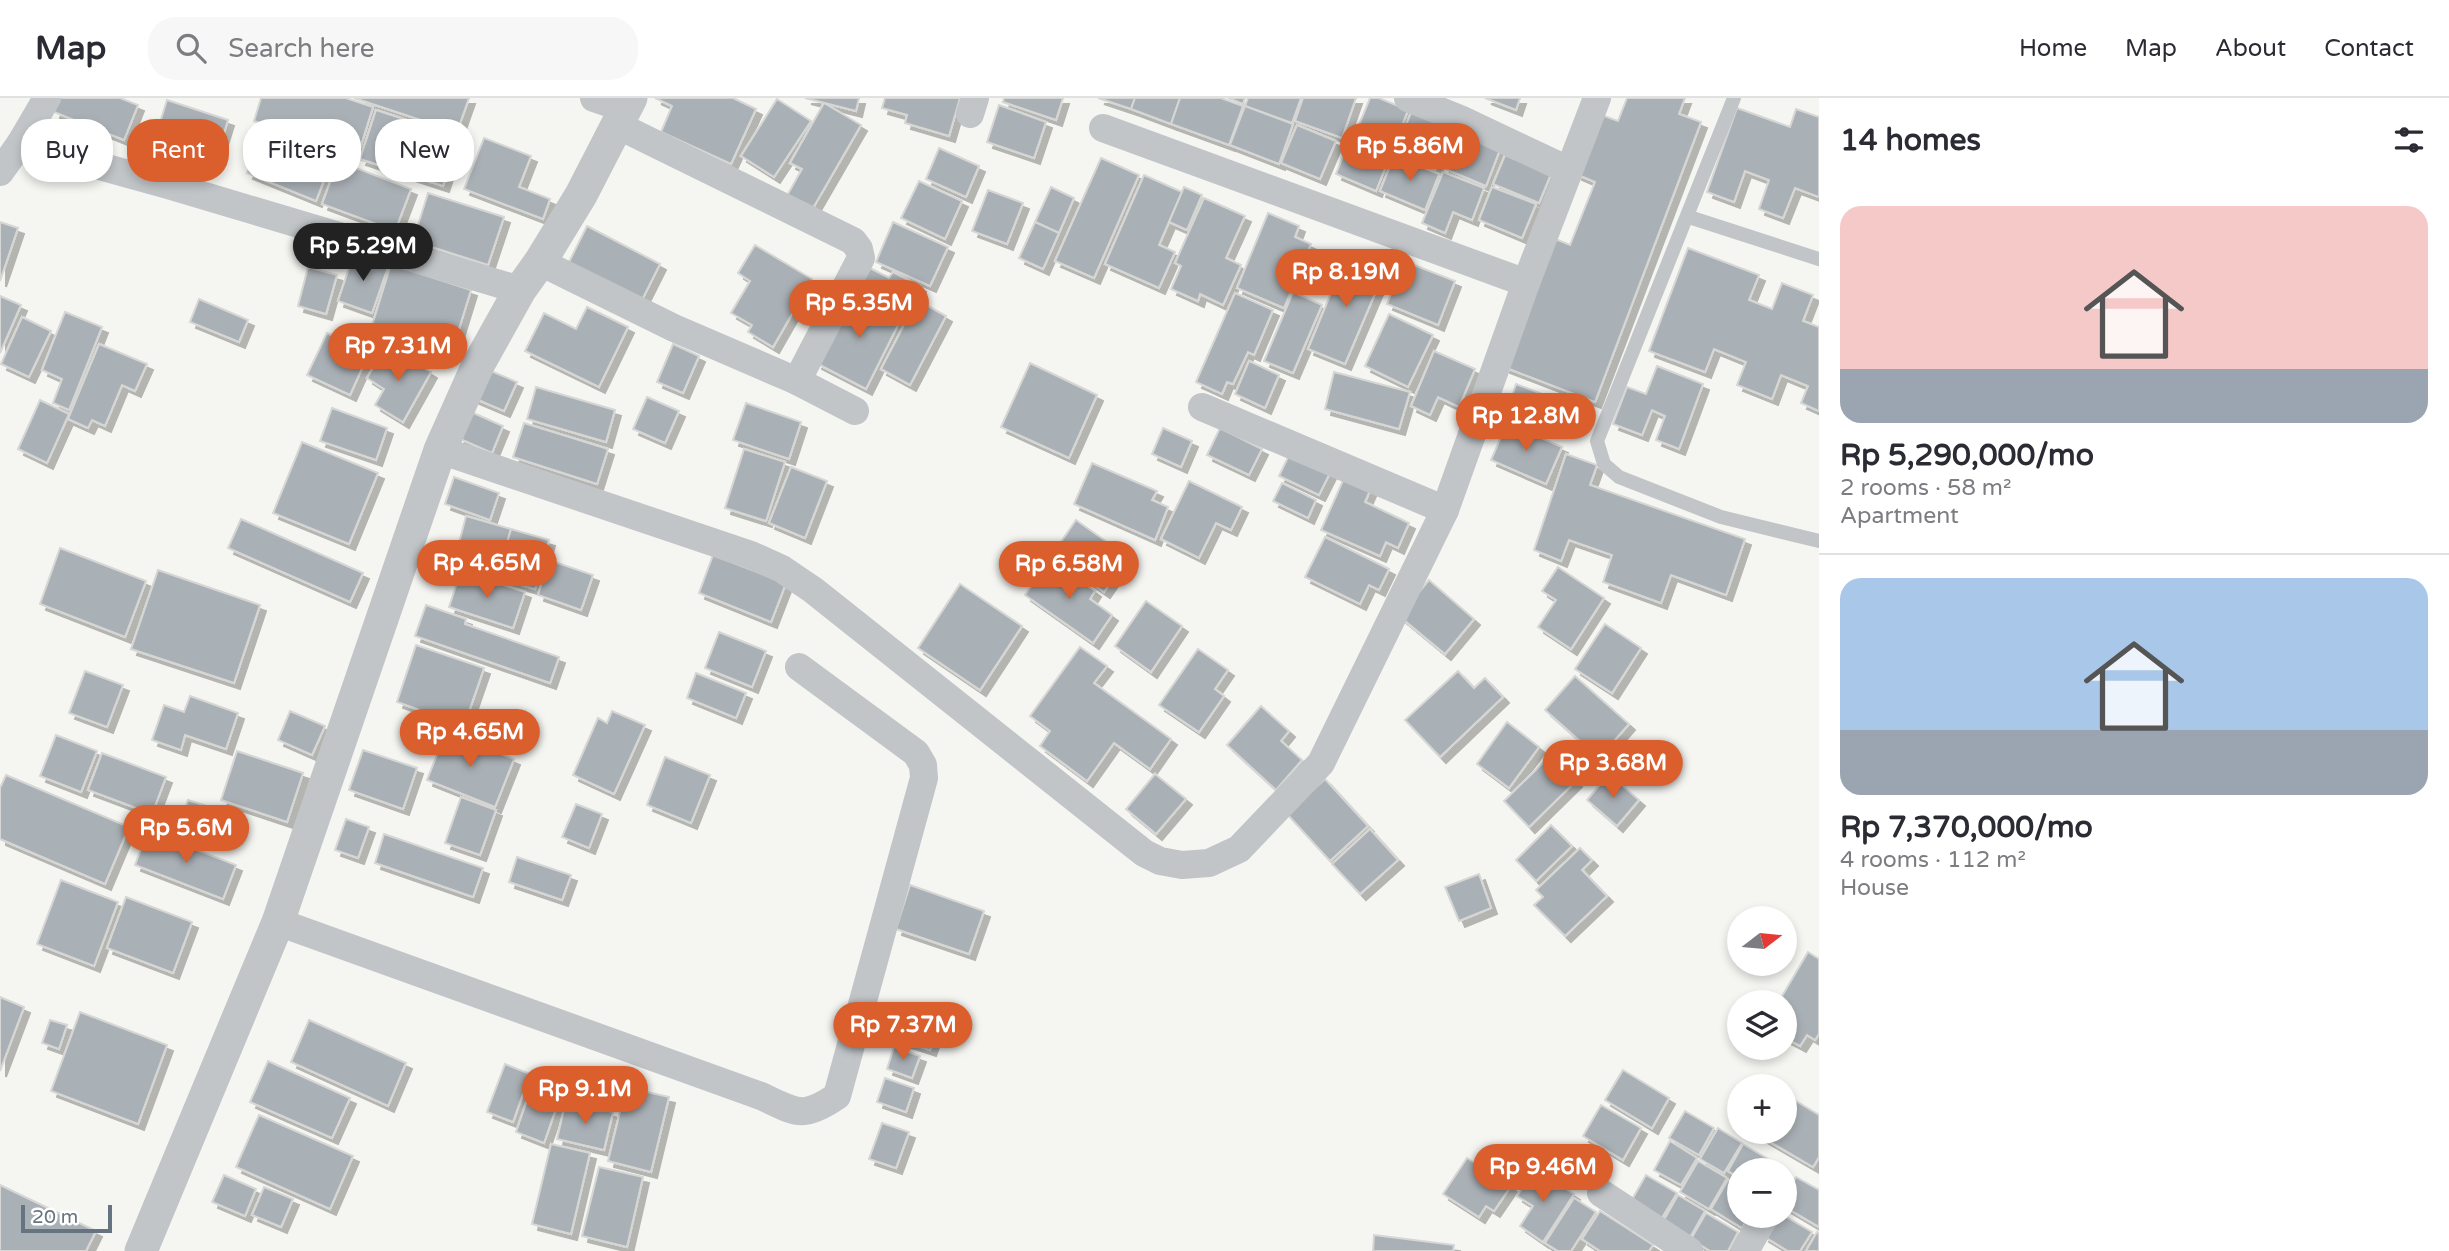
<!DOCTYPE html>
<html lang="en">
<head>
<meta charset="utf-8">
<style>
	:root { --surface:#fff; --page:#f7f7f7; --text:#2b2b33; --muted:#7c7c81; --line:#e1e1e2; --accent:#da5f2d }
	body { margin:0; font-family:"Varela Round",sans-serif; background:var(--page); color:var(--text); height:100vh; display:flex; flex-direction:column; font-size:26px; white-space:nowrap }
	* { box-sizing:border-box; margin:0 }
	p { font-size:23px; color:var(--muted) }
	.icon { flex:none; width:38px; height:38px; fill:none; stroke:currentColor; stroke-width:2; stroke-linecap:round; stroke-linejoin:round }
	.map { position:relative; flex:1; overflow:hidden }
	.side { display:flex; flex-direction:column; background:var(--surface); width:630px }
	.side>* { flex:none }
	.top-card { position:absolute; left:21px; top:21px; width:665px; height:63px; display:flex; gap:14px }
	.needle { width:46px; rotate:74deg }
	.controls { position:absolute; left:1727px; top:808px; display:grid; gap:14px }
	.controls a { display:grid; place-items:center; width:70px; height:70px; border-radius:50%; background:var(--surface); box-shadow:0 4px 10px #0003; font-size:35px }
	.scale { position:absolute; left:21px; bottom:18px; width:91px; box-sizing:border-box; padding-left:7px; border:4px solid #667481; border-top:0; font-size:19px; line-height:24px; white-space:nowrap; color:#667481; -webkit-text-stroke:5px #fff; paint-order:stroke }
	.price { position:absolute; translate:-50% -60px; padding:0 16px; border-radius:24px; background:var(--accent); color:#fff; font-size:23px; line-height:46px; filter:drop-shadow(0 2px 4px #0008) }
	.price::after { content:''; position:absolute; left:50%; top:42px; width:21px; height:16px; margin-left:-10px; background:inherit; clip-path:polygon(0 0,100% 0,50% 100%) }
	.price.active { background:#222; color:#fff }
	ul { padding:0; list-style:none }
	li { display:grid; align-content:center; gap:14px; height:371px; padding:0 21px }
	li+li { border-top:2px solid var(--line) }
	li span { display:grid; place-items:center; height:217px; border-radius:21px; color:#555 }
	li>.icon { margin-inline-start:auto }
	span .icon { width:126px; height:126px; fill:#fffc; stroke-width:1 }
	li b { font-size:30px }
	h2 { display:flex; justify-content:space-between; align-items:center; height:84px; padding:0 21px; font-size:30px }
	.tag { padding:0 24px; border-radius:28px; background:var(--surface); box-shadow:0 4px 10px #0003; font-size:24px; line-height:63px }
	.tag.active { background:var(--accent); color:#fff }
	header { display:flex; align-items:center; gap:42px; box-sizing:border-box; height:98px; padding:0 35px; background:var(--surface); border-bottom:2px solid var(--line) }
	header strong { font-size:33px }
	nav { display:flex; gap:38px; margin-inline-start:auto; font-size:24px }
	.search { width:490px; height:63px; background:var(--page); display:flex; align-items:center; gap:18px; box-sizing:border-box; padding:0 24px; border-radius:28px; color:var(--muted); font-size:26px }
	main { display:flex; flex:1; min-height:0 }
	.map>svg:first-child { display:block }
</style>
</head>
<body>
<header>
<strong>Map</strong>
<div class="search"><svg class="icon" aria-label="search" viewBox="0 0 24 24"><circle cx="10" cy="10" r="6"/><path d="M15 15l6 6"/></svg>Search here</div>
<nav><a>Home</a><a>Map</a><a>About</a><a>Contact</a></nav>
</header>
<main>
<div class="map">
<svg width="1819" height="1153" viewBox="0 0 1819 1153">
	<defs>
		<filter id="shadow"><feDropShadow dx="6" dy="6" stdDeviation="0" flood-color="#0004"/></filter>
	</defs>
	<rect width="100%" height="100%" fill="#f5f5f2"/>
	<g fill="#aab1b6" stroke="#d6d7d5" stroke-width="2" filter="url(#shadow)">
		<path d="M60 0H120L138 7 124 42 54 14Z"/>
		<path d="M261 0H346L373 9 358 57 254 23Z"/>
		<path d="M354 0H469L457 34Z"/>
		<path d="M655 0H733L756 11 731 66 661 34 672 8Z"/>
		<path d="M805 0H859L856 13Z"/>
		<path d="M885 0H960L949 38 905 25 907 17 882 10Z"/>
		<path d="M1004 0H1063L1056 22 1003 4Z"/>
		<path d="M1098 0H1135L1131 11Z"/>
		<path d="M1135 0H1180L1171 26 1131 11Z"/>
		<path d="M1180 0H1221L1243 8 1229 47 1171 26Z"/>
		<path d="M1228 0H1245L1243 6Z"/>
		<path d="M1248 0H1301L1292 25 1245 8Z"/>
		<path d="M1303 0H1356L1342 40 1295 23Z"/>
		<path d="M1370 0H1379L1408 12 1391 55 1354 39Z"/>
		<path d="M1485 0H1520L1516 12Z"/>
		<path d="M1627 0H1685L1679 16 1701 24 1595 304 1504 269 1553 140 1570 147 1595 84 1576 76 1599 16 1618 23Z"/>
		<path d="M777 1 811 23 774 79 741 58Z"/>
		<path d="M167 2 228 22 217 57 156 37Z"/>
		<path d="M824 5 861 27 809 117 784 103 802 71 790 65Z"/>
		<path d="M999 7 1046 24 1034 60 987 44Z"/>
		<path d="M1414 7 1454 24 1435 72 1395 55Z"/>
		<path d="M1245 8 1293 26 1279 66 1230 47Z"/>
		<path d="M1737 10 1790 29 1796 11 1819 19V99L1795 90 1783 120 1759 111 1769 82 1745 73 1734 104 1707 94Z"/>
		<path d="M376 12 459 39 443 88 360 61Z"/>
		<path d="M1297 27 1336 43 1320 81 1281 65Z"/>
		<path d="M1460 29 1502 46 1486 88 1443 70Z"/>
		<path d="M263 33 332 61 316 103 247 75Z"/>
		<path d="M484 40 531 58 519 89 550 101 543 121 464 91Z"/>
		<path d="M1350 41 1390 58 1376 93 1336 76Z"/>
		<path d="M939 50 979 68 966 99 926 81Z"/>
		<path d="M1505 57 1551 76 1539 105 1493 86Z"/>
		<path d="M1394 58 1439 76 1425 112 1380 93Z"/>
		<path d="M1101 60 1139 77 1094 180 1055 163Z"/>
		<path d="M338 63 411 91 395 133 322 106Z"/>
		<path d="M1443 74 1484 90 1472 122 1453 114 1445 135 1422 125Z"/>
		<path d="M1144 77 1182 94 1159 147 1175 154 1159 190 1105 166Z"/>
		<path d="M919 83 962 103 945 141 901 120Z"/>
		<path d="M1051 89 1074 100 1059 135 1035 124Z"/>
		<path d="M1184 89 1202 97 1187 132 1169 124Z"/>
		<path d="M1492 89 1536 106 1522 140 1479 122Z"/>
		<path d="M988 92 1023 105 1007 146 972 133Z"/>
		<path d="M428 95 504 119 488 167 413 143Z"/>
		<path d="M1204 100 1245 118 1226 160 1241 167 1223 207 1200 196 1198 203 1171 191 1181 168 1175 165Z"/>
		<path d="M1268 115 1299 128 1295 139 1311 146 1284 210 1237 190Z"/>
		<path d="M0 124 18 130 0 183Z"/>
		<path d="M893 124 948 149 930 188 876 164Z"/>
		<path d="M1035 124 1059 135 1043 171 1019 160Z"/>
		<path d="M587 128 660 166 641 204 568 166Z"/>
		<path d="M755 147 812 181 773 249 748 234 752 227 731 215 750 183 738 175Z"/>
		<path d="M1688 150 1759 177 1749 202 1772 211 1782 185 1813 197 1803 223 1819 229V313L1801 305 1808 288 1781 277 1772 301 1737 287 1746 264 1714 251 1705 274 1649 253Z"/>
		<path d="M354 155 389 166 372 215 338 203Z"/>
		<path d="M1347 156 1385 172 1345 266 1308 251Z"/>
		<path d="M1404 163 1455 183 1438 227 1387 206Z"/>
		<path d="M391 166 471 192 450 260 370 234Z"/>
		<path d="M308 169 337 177 326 216 298 208Z"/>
		<path d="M870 170 889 180 893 174 920 188 905 217 858 192Z"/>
		<path d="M852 193 902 219 866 291 816 265Z"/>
		<path d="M1293 194 1322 207 1293 275 1264 263Z"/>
		<path d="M1235 195 1273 212 1254 257 1248 254 1233 286 1227 284 1222 296 1196 284Z"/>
		<path d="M0 198 21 207 0 255Z"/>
		<path d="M199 201 248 222 239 244 190 224Z"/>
		<path d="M917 202 946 218 910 287 881 271Z"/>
		<path d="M587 209 628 229 599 289 525 253 544 215 576 231Z"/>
		<path d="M65 214 102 229 69 312 53 305 62 281 42 272Z"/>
		<path d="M1389 216 1433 237 1408 289 1365 268Z"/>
		<path d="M22 219 51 233 29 279 1 266Z"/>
		<path d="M327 235 369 255 350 297 307 277Z"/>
		<path d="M99 246 147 266 135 293 122 287 105 328 92 322 88 330 68 321Z"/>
		<path d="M673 246 699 258 683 295 657 284Z"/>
		<path d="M386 248 431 274 403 324 375 307 384 291 367 280Z"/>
		<path d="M1434 253 1475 271 1459 309 1438 299 1430 317 1411 308Z"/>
		<path d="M1249 263 1279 277 1265 310 1235 296Z"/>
		<path d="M1030 265 1097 297 1069 360 1001 329Z"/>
		<path d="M1657 268 1703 286 1679 351 1656 342 1665 318 1652 312 1642 337 1613 326 1627 289 1646 296Z"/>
		<path d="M484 270 517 284 504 313 471 299Z"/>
		<path d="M1334 274 1410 294 1399 331 1325 311Z"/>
		<path d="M1516 286 1545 297 1534 327 1506 317Z"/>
		<path d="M536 289 615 312 606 344 527 321Z"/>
		<path d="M647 299 679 313 665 345 633 331Z"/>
		<path d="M40 302 69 316 47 365 18 351Z"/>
		<path d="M746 305 801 324 789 361 733 342Z"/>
		<path d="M332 310 387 330 376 362 320 343Z"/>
		<path d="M469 313 503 328 492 355 458 340Z"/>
		<path d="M524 325 608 351 597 386 513 359Z"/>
		<path d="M1507 325 1562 349 1546 386 1491 362Z"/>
		<path d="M1163 330 1192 343 1181 369 1152 356Z"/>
		<path d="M1220 330 1262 351 1249 377 1207 357Z"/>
		<path d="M302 344 378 375 349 446 273 415Z"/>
		<path d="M744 351 785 364 766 423 725 410Z"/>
		<path d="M1292 351 1332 371 1319 397 1279 378Z"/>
		<path d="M1566 356 1597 367 1590 387 1745 441 1726 497 1671 477 1661 505 1603 484 1612 457 1569 442 1561 463 1534 452Z"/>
		<path d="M1092 365 1157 393 1152 402 1168 409 1155 442 1074 406Z"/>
		<path d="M791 369 827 383 805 440 769 425Z"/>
		<path d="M1345 378 1371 390 1365 404 1409 425 1398 450 1386 444 1380 458 1321 432Z"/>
		<path d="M454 379 499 395 490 422 445 406Z"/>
		<path d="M1189 383 1242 409 1231 432 1216 425 1199 460 1161 441Z"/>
		<path d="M1282 385 1316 402 1308 420 1273 403Z"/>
		<path d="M466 418 511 431 497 480 453 468Z"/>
		<path d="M241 421 363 475 350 504 228 450Z"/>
		<path d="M1076 422 1128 459 1104 494 1052 457Z"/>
		<path d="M511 431 549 442 535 491 497 480Z"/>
		<path d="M1325 439 1389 471 1379 492 1369 487 1360 506 1305 479Z"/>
		<path d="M60 450 146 483 125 539 40 506Z"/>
		<path d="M713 457 786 485 771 524 699 495Z"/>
		<path d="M1050 461 1095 493 1090 501 1112 517 1093 545 1025 497Z"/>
		<path d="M549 462 593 477 581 512 538 497Z"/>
		<path d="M1558 469 1604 500 1571 551 1538 529 1556 502 1542 493Z"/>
		<path d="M158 472 260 507 234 585 131 551Z"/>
		<path d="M461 473 525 494 513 530 449 509Z"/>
		<path d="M1429 482 1474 521 1445 556 1399 518Z"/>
		<path d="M960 486 1022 528 980 592 918 550Z"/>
		<path d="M1146 503 1182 528 1151 574 1115 548Z"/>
		<path d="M426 507 466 521 465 526 559 559 550 585 415 538Z"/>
		<path d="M1605 526 1641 550 1612 595 1575 571Z"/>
		<path d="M719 534 766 553 752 589 705 570Z"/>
		<path d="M416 547 484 570 464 628 397 604Z"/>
		<path d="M1080 549 1107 568 1094 585 1171 641 1150 671 1114 645 1087 683 1040 648 1050 633 1030 618Z"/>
		<path d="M1198 551 1228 572 1215 591 1224 598 1199 634 1159 607Z"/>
		<path d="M85 573 123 587 107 629 69 615Z"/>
		<path d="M1458 573 1474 590 1485 580 1503 599 1440 659 1405 622Z"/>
		<path d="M696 575 746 595 736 620 687 600Z"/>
		<path d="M1575 578 1629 626 1599 660 1545 612Z"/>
		<path d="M190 598 238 615 226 651 185 637 181 652 152 642 164 607 184 614Z"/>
		<path d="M1261 608 1289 633 1281 643 1302 662 1276 692 1227 647Z"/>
		<path d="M290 613 325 628 312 657 278 642Z"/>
		<path d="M612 613 645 627 614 696 573 677 598 620 607 625Z"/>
		<path d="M1507 624 1539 649 1509 690 1477 666Z"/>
		<path d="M446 634 514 661 495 709 427 682Z"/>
		<path d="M56 637 97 653 81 694 40 678Z"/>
		<path d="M363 652 417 670 403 711 349 692Z"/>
		<path d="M237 653 303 675 287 724 221 702Z"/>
		<path d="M102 655 166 679 152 716 88 692Z"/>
		<path d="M1551 657 1576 683 1529 729 1504 703Z"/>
		<path d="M665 659 710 677 691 725 647 707Z"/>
		<path d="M1155 676 1186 701 1156 736 1126 711Z"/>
		<path d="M1609 676 1639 702 1617 728 1587 702Z"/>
		<path d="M6 677 129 729 105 786 0 741V690Z"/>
		<path d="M1325 681 1368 728 1330 763 1287 716Z"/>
		<path d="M461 699 496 712 480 757 445 745Z"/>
		<path d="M188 702 231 716 222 743 179 729Z"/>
		<path d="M576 706 602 716 589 750 562 739Z"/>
		<path d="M346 721 369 729 358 760 335 752Z"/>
		<path d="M1551 727 1572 748 1536 783 1516 762Z"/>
		<path d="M1370 731 1398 762 1360 796 1332 766Z"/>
		<path d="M148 733 236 767 223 801 135 767Z"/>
		<path d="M384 736 483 770 473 799 375 765Z"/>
		<path d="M1580 750 1592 762 1582 772 1607 798 1565 838 1534 807 1543 799 1536 792Z"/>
		<path d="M517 759 571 777 562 802 509 784Z"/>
		<path d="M1479 776 1491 810 1459 823 1445 789Z"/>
		<path d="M61 782 118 804 94 868 37 846Z"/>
		<path d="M910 787 984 813 969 856 896 831Z"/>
		<path d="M126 799 192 824 173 875 107 850Z"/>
		<path d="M1808 854 1819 861V936L1815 942 1807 937 1800 948 1785 940V905H1778Z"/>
		<path d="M0 899 24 909 0 973Z"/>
		<path d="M80 914 167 947 138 1026 51 993Z"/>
		<path d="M905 917 938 929 930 952 897 941Z"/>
		<path d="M50 922 67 927 59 951 42 945Z"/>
		<path d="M309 922 406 965 388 1008 291 964Z"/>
		<path d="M894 949 920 958 912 980 887 971Z"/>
		<path d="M268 963 350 1000 332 1040 250 1004Z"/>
		<path d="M505 966 530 976 513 1024 487 1014Z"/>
		<path d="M1623 972 1669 1000 1652 1030 1605 1002Z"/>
		<path d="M885 980 914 990 906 1014 877 1004Z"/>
		<path d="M533 985 561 996 544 1045 516 1034Z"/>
		<path d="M626 989 669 999 651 1074 608 1063Z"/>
		<path d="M566 1003 613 1014 604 1052 557 1041Z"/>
		<path d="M1796 1003 1819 1017V1059L1813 1069 1753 1034H1785V1004L1793 1009Z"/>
		<path d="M1601 1007 1641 1030 1623 1062 1583 1038Z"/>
		<path d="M1685 1013 1714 1030 1699 1057 1669 1040Z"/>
		<path d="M259 1017 353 1058 330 1111 236 1069Z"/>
		<path d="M882 1025 909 1034 896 1070 869 1061Z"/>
		<path d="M1718 1030 1742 1045 1724 1075 1700 1061Z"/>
		<path d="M1670 1043 1697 1060 1681 1087 1654 1072Z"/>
		<path d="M551 1046 590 1055 571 1136 532 1126Z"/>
		<path d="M1743 1046 1778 1067 1775 1073H1740V1080L1728 1073Z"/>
		<path d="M1467 1060 1511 1088 1494 1113 1486 1108 1479 1119 1443 1096Z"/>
		<path d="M1698 1063 1727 1080 1709 1111 1680 1094Z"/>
		<path d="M599 1069 643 1079 627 1149 582 1138Z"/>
		<path d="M1535 1071 1574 1096 1543 1144 1520 1128 1533 1108 1517 1098Z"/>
		<path d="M224 1077 256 1091 245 1118 212 1104Z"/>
		<path d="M1646 1077 1677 1095 1660 1123 1630 1105Z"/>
		<path d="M1796 1079 1819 1092V1129L1785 1109V1099Z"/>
		<path d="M1728 1082 1740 1089V1118H1749L1742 1130 1711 1111Z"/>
		<path d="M0 1087 96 1133 86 1153H0Z"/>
		<path d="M264 1089 293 1101 281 1129 252 1117Z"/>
		<path d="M1678 1097 1705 1113 1688 1143 1661 1127Z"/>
		<path d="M1574 1100 1596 1114 1571 1153H1558L1545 1145Z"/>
		<path d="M1600 1113 1653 1147 1649 1153H1600L1582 1141Z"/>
		<path d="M1706 1115 1738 1134 1728 1153H1710L1691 1141Z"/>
		<path d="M1774 1118H1785L1812 1134 1800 1153H1788L1763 1138Z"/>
		<path d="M1817 1134 1819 1136V1153H1806Z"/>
		<path d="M1374 1137 1454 1147 1453 1153H1373Z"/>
	</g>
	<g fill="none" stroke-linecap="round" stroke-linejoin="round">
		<g stroke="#c1c5c8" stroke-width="14">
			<path d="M1734 0 1597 343 1604 366 1619 379 1721 419 1819 443"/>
			<path d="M1689 119 1819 161"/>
		</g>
		<g stroke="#c1c5c8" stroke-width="28">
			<path d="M594 0 626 11"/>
			<path d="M1408 0 1460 21 1568 72"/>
			<path d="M970 16 975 0"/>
			<path d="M617 27 853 143 859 151 861 160 797 283"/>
			<path d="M1103 30 1526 185"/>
			<path d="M20 46 168 87 520 192"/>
			<path d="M0 74 20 46 47 0"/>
			<path d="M540 164 674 230 797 283 855 313"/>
			<path d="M1202 309 1445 412"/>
			<path d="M440 352 751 457 782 471 813 492 1144 755 1160 763 1182 767 1209 765 1239 751 1321 665 1445 412 1526 185 1597 0"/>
			<path d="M278 824 761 998C796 1014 802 1022 837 998L924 680 923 667 916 655 799 569"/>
			<path d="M1601 1095 1689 1153"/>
			<path d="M1745 1153 1765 1118"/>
		</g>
		<path stroke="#c1c5c8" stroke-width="33" d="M141 1153 278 824 440 352 477 269 520 192 540 164 581 97 631 0"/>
	</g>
</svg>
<div class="controls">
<a><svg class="needle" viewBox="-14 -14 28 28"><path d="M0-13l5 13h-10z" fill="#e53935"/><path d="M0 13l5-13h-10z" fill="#7c7c81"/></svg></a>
<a><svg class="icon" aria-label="layers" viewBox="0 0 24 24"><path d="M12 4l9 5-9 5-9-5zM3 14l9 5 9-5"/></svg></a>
<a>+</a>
<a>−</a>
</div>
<div class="scale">20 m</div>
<b class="price" style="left:1410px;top:85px">Rp 5.86M</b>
<b class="price active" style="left:363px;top:185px">Rp 5.29M</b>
<b class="price" style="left:1346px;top:211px">Rp 8.19M</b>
<b class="price" style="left:859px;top:242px">Rp 5.35M</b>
<b class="price" style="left:398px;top:285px">Rp 7.31M</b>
<b class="price" style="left:1526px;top:355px">Rp 12.8M</b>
<b class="price" style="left:487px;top:502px">Rp 4.65M</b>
<b class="price" style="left:1069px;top:503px">Rp 6.58M</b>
<b class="price" style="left:470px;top:671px">Rp 4.65M</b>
<b class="price" style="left:1613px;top:702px">Rp 3.68M</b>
<b class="price" style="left:186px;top:767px">Rp 5.6M</b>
<b class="price" style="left:903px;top:964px">Rp 7.37M</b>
<b class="price" style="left:585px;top:1028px">Rp 9.1M</b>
<b class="price" style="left:1543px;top:1106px">Rp 9.46M</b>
<div class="top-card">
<a class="tag">Buy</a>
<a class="tag active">Rent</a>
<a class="tag">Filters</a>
<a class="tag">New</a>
</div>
</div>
<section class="side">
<h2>14 homes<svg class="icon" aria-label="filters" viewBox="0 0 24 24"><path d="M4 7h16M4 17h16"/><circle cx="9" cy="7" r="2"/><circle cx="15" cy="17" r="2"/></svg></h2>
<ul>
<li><span style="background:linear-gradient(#f6c9c9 75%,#9aa5b1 0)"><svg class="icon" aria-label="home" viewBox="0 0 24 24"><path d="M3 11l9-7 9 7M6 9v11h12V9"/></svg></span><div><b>Rp 5,290,000/mo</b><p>2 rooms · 58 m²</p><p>Apartment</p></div></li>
<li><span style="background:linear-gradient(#a9c7e8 70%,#9aa5b1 0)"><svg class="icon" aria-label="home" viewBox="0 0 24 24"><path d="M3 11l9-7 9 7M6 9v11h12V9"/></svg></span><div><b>Rp 7,370,000/mo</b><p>4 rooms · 112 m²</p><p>House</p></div></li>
</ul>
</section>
</main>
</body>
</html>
